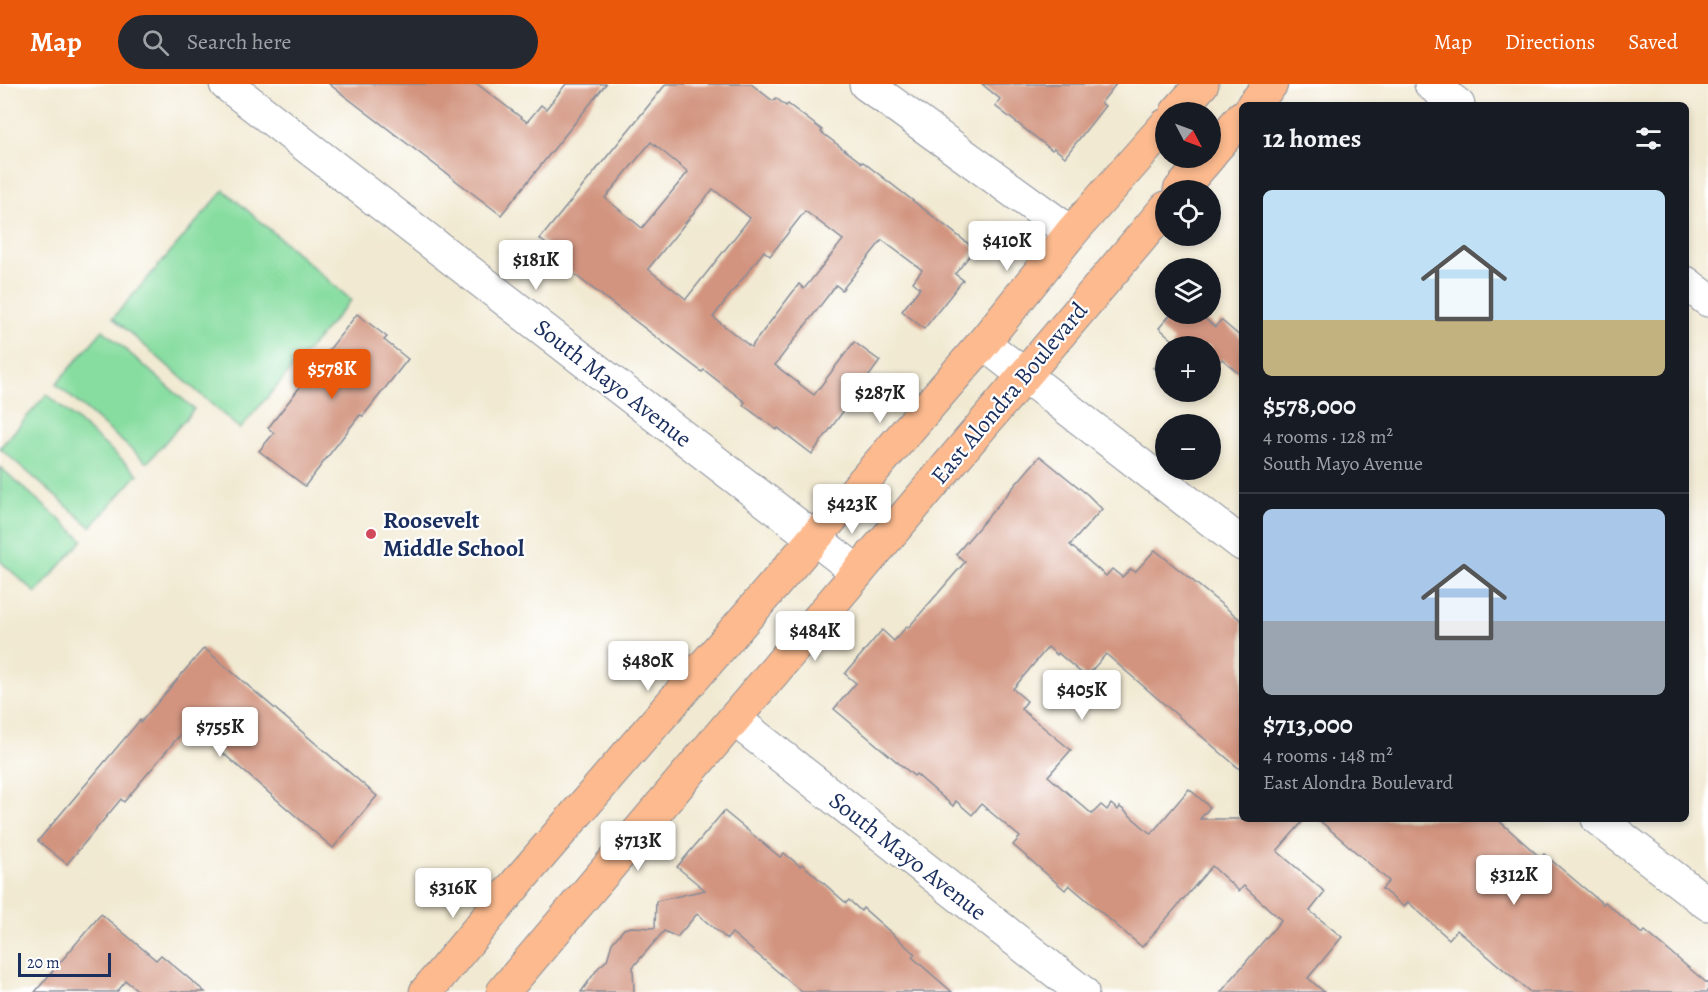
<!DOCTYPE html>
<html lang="en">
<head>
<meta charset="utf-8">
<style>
	:root { --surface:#171b24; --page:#242831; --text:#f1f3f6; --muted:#9ea1a6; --line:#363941; --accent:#ea580c }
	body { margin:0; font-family:Alegreya,serif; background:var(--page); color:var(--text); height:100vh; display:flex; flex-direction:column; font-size:22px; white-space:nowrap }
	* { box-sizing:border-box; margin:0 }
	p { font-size:20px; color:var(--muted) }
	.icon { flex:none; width:33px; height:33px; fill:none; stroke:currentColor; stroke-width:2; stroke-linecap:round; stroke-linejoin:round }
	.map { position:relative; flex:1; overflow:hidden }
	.side { position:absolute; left:1239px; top:18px; width:450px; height:720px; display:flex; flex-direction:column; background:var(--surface); border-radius:9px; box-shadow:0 3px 9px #0003 }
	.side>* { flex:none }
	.needle { width:39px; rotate:131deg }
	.buttons { position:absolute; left:1155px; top:18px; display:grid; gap:12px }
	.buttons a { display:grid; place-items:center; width:66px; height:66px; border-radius:50%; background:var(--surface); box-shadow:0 3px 9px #0003; font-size:30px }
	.scale { position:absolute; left:18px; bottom:15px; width:93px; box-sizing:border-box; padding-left:6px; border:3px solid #1b2f5e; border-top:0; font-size:16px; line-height:21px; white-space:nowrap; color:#1b2f5e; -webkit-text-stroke:4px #fff; paint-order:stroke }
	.price { position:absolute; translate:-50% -51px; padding:0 14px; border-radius:6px; background:#fff; color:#222; font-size:20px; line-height:39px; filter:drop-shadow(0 2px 3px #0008) }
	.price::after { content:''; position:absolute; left:50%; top:36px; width:18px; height:14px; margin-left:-9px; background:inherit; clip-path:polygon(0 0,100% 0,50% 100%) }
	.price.current { background:var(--accent); color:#fff }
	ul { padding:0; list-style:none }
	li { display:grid; align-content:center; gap:12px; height:318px; padding:0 24px }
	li+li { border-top:2px solid var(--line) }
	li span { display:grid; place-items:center; height:186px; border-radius:9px; color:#555 }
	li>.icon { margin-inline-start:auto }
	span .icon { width:108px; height:108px; fill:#fffc; stroke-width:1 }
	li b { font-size:26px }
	h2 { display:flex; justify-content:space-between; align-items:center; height:72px; padding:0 24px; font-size:26px }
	header { display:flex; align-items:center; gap:36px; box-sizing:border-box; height:84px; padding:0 30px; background:var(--accent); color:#fff }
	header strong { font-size:28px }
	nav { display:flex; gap:33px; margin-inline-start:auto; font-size:21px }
	.search { width:420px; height:54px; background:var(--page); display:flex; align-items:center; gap:15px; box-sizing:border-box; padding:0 21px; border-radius:33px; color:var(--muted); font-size:22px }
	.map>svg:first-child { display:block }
</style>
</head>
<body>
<header>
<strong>Map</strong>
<div class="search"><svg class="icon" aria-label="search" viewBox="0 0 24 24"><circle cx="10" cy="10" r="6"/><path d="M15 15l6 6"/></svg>Search here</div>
<nav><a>Map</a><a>Directions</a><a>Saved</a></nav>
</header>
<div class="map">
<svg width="1708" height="908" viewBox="0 0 1708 908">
	<rect width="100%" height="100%" fill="#fff"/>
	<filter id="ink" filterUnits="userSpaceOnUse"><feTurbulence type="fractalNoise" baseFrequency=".0167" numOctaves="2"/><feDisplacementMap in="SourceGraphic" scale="12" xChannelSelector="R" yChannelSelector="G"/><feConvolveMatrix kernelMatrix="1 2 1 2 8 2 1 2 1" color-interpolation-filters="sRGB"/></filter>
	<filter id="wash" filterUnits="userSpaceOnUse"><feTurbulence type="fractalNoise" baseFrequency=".008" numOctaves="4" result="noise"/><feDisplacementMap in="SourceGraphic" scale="24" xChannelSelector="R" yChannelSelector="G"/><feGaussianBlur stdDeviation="1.35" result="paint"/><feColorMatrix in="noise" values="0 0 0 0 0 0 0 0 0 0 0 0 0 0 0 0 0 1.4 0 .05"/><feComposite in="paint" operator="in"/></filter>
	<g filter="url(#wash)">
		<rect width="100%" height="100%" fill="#f1e9d1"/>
		<g fill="#87dda0" stroke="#51867f" stroke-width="1.5">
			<path d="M224 106 351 216 240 345 113 234Z"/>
			<path d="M103 246 194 325 147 379 56 300Z"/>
			<path d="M47 310 138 390 91 443 0 364Z"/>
			<path d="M0 383 83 456 36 509 0 477Z"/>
		</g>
		<g id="blocks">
			<g fill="#d2947f" fill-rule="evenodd">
				<path d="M329 0H477L527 38 541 21 546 25 566 0H606L501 131Z"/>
				<path d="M666 0H751L773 17 776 14 786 22 788 20 822 46 821 48 862 79 863 78 975 165 955 190 963 196 924 245 902 227 920 204 913 198 922 186 882 156 842 206 836 201 775 281 814 311 854 258 880 277 812 370 778 344 777 346 743 321 745 318 704 286 702 288 553 174 557 169 540 155ZM651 58 688 88 642 144 605 114ZM713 105 750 134 686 215 648 185ZM805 127 843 156 804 205 799 200 751 263 713 233 764 167 770 172Z"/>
				<path d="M982 0H1116L1101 19 1105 22 1065 73 1054 64 1052 66 995 22 1000 15Z"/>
				<path d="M357 230 387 253 384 256 408 275 363 332 360 331 305 402 259 367 274 349 268 344Z"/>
				<path d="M1171 230H1199L1215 243 1221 236 1242 254V292L1222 275 1210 287V262H1170L1174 257 1159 244Z"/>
				<path d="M1166 268V294L1153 284Z"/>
				<path d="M1040 372 1088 411 1102 425 1070 461 1106 492 1112 485 1122 493 1131 485 1135 488 1155 466 1242 537V687L1106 570 1086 593 1058 569 1057 571 1048 563 1013 605 1027 617 1021 625 1071 666 1048 692 1092 730 1101 721 1107 726 1111 720 1118 726 1120 723 1151 750 1189 705 1210 723 1200 735H1305L1277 767 1325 808 1310 827 1342 853 1308 894 1324 908H1221L1281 836 1244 802 1239 807 1212 782 1142 863 1069 801 1065 806 1013 761 1020 753 981 720 972 731 956 717 953 722 916 690 914 692 834 625 856 599 845 590 882 546 894 557 907 542 908 544 965 478 956 470Z"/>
				<path d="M204 564 377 712 333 764 189 640 124 718 121 715 67 780 38 757 140 636 141 638Z"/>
				<path d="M724 727 780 773 784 769 800 782 802 780 846 819 849 816 861 827 863 824 915 870 912 873 952 908H802L732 849 727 855 697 830 677 853 664 847 633 883 634 908H581L598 884 607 876 612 859 624 845 631 843 655 844 656 817 705 806 677 783Z"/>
				<path d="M1318 735H1497L1541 774 1544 770 1603 820 1605 818 1642 850 1645 847 1708 900V908H1530L1457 846 1449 855 1408 818 1404 823 1382 805 1389 797Z"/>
				<path d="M101 830 156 876 161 871 205 908H140L126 897 117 908H35Z"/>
			</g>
		</g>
	</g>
	<g filter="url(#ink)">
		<use href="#blocks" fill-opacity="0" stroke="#868c98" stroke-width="1.5"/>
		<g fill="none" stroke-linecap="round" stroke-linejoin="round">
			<g stroke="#868c98" stroke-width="35">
				<g id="minor">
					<path d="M226 0 858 488"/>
					<path d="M866 0 1071 149"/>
					<path d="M1431 0 1458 21"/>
					<path d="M1686 199 1708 216"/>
					<path d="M983 259 1242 460"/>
					<path d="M734 635 1082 908"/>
					<path d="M1598 735 1708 820"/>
				</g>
			</g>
			<g stroke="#868c98" stroke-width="35">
				<g id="major">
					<path d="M1253 21 1271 0"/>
					<path d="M1177 28 1202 0"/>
					<path d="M1210 70 1242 33"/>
					<path d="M1180 106 1208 74"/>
					<path d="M426 908 520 795 983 259 1071 149 1166 41"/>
					<path d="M503 908 1166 124"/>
				</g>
			</g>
			<use href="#minor" stroke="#fff" stroke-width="33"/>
			<use href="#major" stroke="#fcba8e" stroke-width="33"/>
		</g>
	</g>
	<circle fill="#d1495b" stroke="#fff" stroke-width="2" cx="371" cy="450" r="6"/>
	<g text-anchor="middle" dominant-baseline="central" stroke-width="4.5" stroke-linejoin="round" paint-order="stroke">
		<g font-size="24" fill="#1b2f5e" stroke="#fff">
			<text transform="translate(613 299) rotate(38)">South Mayo Avenue</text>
			<text transform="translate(1009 309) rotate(-50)">East Alondra Boulevard</text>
			<text transform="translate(908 772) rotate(38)">South Mayo Avenue</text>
		</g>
		<g font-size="24" font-weight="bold" fill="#1b2f5e" stroke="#fff" text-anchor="start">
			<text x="383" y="436">Roosevelt<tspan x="383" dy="28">Middle School</tspan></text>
		</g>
	</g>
</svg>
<div class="buttons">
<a><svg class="needle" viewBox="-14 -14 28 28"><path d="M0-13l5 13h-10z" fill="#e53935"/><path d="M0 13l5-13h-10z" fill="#9ea1a6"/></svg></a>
<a><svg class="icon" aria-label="locate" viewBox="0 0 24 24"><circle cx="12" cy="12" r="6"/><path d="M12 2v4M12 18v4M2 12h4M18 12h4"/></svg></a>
<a><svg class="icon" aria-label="layers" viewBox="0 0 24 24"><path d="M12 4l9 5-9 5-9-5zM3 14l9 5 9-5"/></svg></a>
<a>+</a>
<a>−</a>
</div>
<div class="scale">20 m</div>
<b class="price" style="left:1007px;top:188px">$410K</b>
<b class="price" style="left:536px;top:207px">$181K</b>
<b class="price current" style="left:332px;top:316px">$578K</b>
<b class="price" style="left:880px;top:340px">$287K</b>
<b class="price" style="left:852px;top:451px">$423K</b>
<b class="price" style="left:815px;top:578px">$484K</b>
<b class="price" style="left:648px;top:608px">$480K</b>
<b class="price" style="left:1082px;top:637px">$405K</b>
<b class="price" style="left:220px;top:674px">$755K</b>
<b class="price" style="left:638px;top:788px">$713K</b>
<b class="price" style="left:1514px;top:822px">$312K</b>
<b class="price" style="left:453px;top:835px">$316K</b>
<section class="side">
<h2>12 homes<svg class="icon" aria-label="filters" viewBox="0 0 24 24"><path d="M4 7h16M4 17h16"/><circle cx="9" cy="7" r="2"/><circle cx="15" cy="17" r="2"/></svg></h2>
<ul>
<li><span style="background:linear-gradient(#bfe0f5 70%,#c2b280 0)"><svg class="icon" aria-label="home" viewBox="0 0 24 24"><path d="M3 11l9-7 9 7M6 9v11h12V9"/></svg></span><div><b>$578,000</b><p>4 rooms · 128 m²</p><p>South Mayo Avenue</p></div></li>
<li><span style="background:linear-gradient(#a9c7e8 60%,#9aa5b1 0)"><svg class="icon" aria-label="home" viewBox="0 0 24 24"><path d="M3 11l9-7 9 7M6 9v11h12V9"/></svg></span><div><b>$713,000</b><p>4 rooms · 148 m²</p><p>East Alondra Boulevard</p></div></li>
</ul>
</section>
</div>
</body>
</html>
